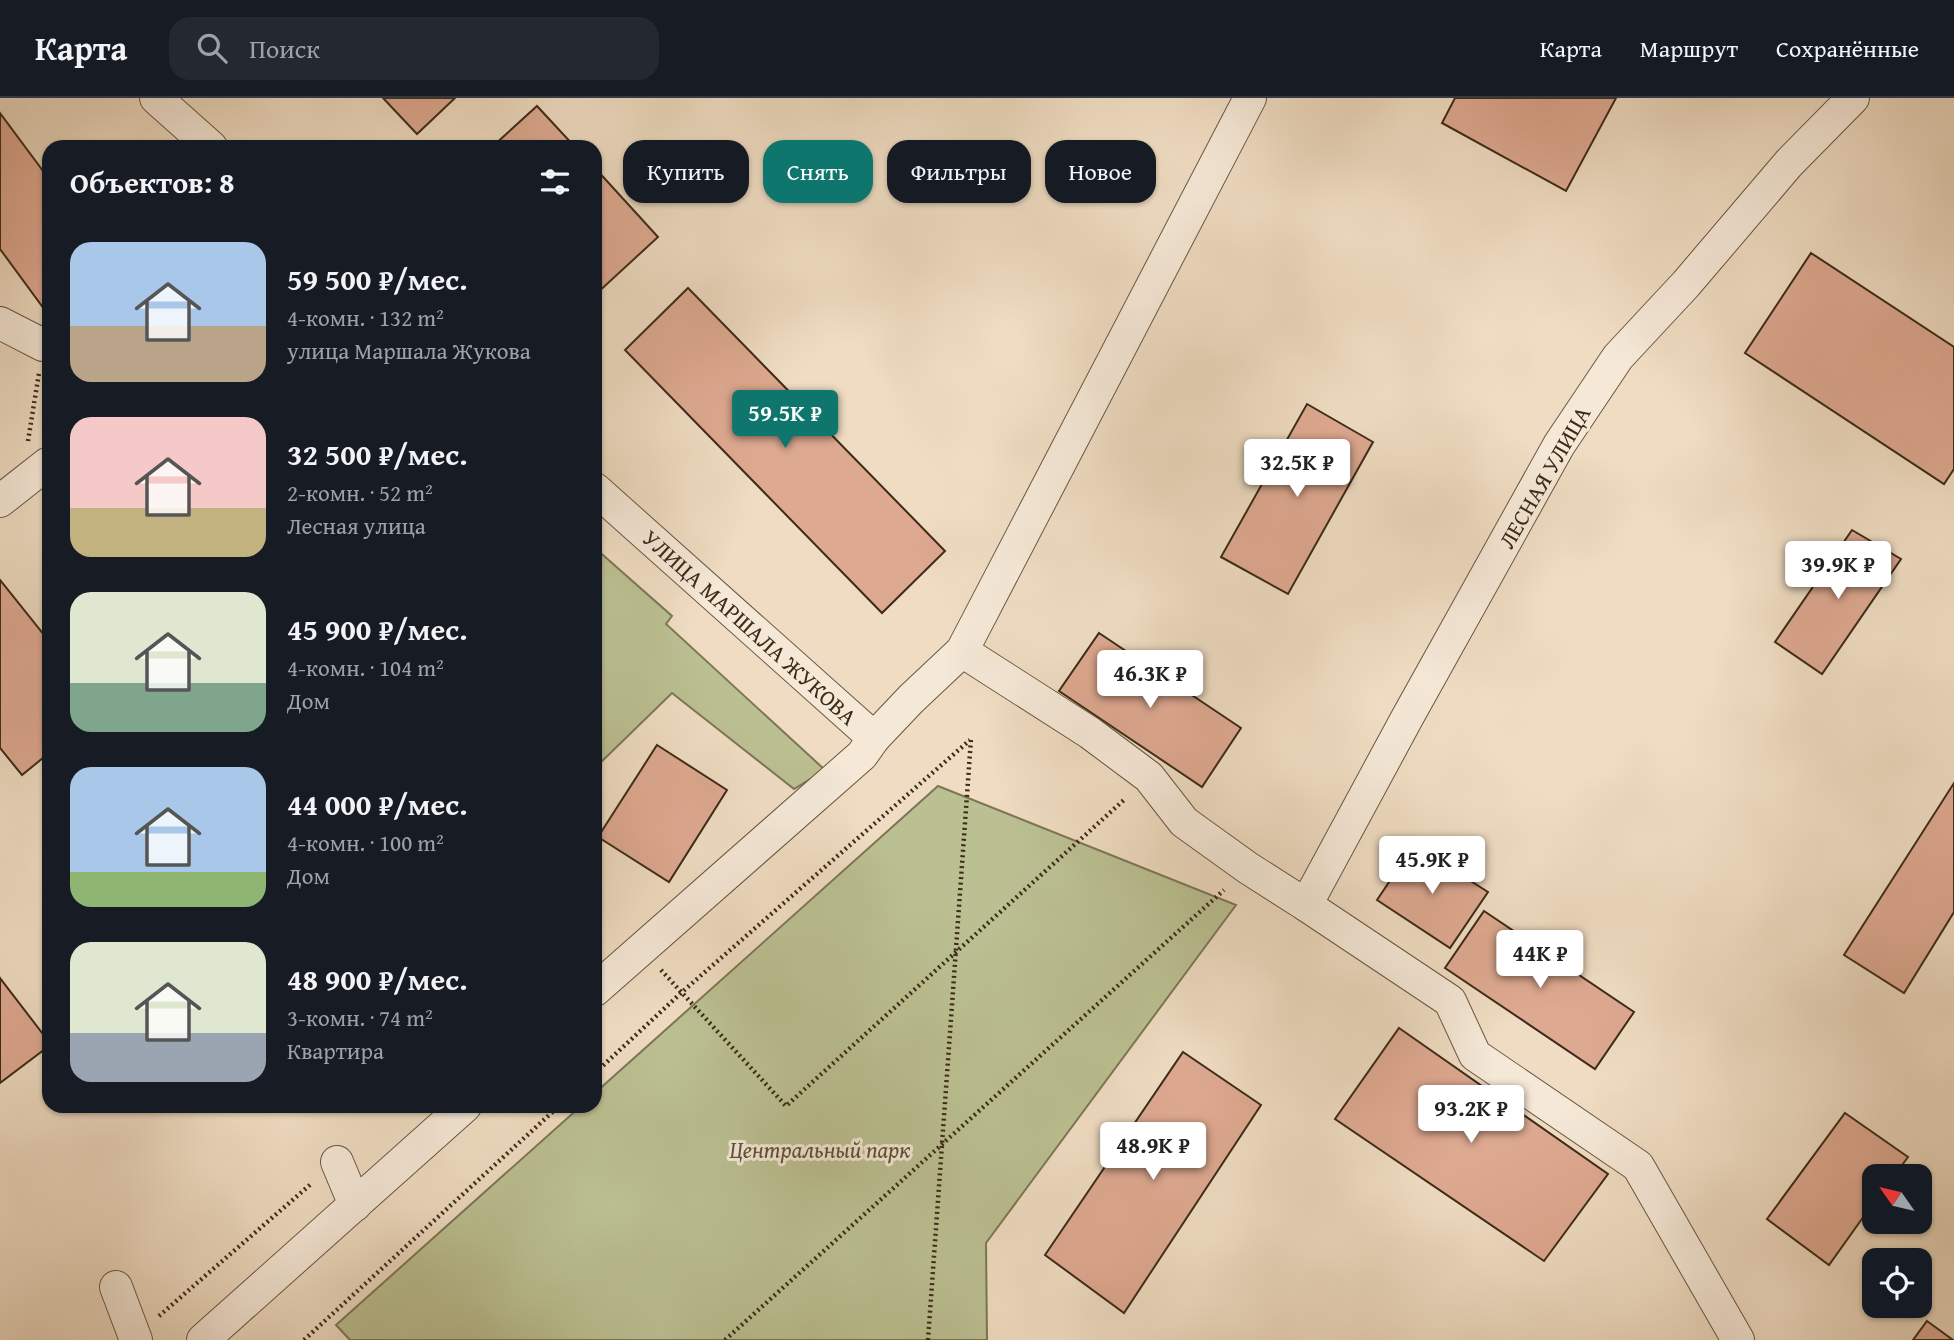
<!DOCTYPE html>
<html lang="ru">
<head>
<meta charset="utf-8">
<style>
	:root { --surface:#171b24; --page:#242831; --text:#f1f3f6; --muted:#9ea1a6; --line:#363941; --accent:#0f766e }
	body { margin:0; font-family:"Gentium Book Plus",serif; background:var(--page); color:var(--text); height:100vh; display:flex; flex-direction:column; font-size:26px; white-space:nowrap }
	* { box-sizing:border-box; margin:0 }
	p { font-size:23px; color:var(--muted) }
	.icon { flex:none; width:38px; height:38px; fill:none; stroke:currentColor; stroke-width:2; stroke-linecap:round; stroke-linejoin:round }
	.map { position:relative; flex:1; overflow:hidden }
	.drawer { position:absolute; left:42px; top:42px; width:560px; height:973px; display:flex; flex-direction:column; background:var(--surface); border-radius:21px; box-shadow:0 2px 5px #0004 }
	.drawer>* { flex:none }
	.guide { position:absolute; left:623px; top:42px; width:665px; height:63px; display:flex; gap:14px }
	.needle { width:46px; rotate:304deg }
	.controls { position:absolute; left:1862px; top:1066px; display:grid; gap:14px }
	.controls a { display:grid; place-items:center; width:70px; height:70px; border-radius:14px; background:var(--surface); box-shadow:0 2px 5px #0004; font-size:35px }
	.price { position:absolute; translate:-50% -60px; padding:0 16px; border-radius:7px; background:#fff; color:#222; font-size:23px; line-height:46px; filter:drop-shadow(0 2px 4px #0008) }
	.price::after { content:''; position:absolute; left:50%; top:42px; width:21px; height:16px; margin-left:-10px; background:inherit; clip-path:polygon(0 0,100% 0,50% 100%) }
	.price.selected { background:var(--accent); color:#fff }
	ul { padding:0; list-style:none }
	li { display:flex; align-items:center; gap:21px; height:175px; padding:0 28px }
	li span { display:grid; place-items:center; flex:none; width:196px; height:140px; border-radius:21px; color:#555 }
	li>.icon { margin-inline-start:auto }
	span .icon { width:84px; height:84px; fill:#fffc; stroke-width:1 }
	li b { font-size:30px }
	h2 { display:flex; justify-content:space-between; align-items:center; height:84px; padding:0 28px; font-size:30px }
	.tag { padding:0 24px; border-radius:21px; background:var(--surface); box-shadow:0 2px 5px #0004; font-size:24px; line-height:63px }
	.tag.selected { background:var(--accent); color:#fff }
	header { display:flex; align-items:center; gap:42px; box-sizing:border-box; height:98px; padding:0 35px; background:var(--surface); border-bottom:2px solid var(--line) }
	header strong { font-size:33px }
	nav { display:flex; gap:38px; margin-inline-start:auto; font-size:24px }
	.search { width:490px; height:63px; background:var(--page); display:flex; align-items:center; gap:18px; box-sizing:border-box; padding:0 24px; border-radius:21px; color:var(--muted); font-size:26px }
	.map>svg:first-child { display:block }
</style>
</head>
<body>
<header>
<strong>Карта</strong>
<div class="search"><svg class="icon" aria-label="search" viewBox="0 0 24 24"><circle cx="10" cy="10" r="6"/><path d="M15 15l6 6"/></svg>Поиск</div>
<nav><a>Карта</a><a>Маршрут</a><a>Сохранённые</a></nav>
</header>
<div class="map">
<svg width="1954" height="1242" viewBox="0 0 1954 1242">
	<rect width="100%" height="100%" fill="#efdcc2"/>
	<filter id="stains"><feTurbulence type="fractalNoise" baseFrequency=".00286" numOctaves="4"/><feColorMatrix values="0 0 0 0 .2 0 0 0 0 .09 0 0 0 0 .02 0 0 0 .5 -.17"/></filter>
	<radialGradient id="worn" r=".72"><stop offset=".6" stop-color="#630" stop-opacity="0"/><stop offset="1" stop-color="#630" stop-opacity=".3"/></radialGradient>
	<g fill="#bbc092" stroke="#7c7655" stroke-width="2">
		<path d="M595 450 672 518 666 526 825 672 794 691 672 595 595 670Z"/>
		<path d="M938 688 1236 807 986 1145 987 1242H350L336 1227 581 1008H595V995Z"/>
	</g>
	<g fill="#dea991" stroke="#3c2b18" stroke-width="2">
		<path d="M383 0H455L417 36Z"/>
		<path d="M1455 0H1616L1566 93 1442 25Z"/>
		<path d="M537 8 575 49H492Z"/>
		<path d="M0 15 49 81V213L47 215 0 151Z"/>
		<path d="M595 70 658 139 595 197Z"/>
		<path d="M1811 155 1954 249V371L1944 386 1745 255Z"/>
		<path d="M688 190 945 453 882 515 625 252Z"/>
		<path d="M1307 306 1373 344 1288 496 1221 459Z"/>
		<path d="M1852 432 1901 461 1822 576 1775 544Z"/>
		<path d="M0 482 49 543V655L22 677 0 650Z"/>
		<path d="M1099 535 1241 630 1202 689 1059 593Z"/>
		<path d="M657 647 727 692 669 784 598 739Z"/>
		<path d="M1954 685V814L1904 895 1844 857Z"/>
		<path d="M1414 747 1488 794 1450 850 1377 802Z"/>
		<path d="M1484 813 1634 914 1595 971 1445 870Z"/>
		<path d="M0 880 49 944V948L0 985Z"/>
		<path d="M1399 930 1608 1076 1544 1163 1335 1021Z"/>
		<path d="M1183 954 1261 1007 1124 1215 1045 1157Z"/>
		<path d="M1845 1015 1908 1059 1894 1078H1874V1104L1829 1167 1767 1121Z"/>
		<path d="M1927 1223 1953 1242H1913Z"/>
	</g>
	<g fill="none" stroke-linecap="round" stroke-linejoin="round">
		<g stroke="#695742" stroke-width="34">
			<g id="minor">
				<path d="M156 0 211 49"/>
				<path d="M0 225 43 247 49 242"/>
				<path d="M595 391 874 640 862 657 595 892"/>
				<path d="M0 403 47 366 49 368"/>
				<path d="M962 553 1090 635 1149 679 1184 724 1248 770 1306 807 1407 620 1559 347 1618 259 1686 186 1789 65 1853 0"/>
				<path d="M874 640 911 601 962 553 1250 0"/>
				<path d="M1306 807 1450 903 1475 957 1638 1068 1738 1242"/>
				<path d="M337 1064 355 1107"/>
				<path d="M116 1189 136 1242"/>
				<path d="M203 1242 465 1008"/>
			</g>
		</g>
		<g stroke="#3c2b18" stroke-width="4.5" stroke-dasharray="2 3.5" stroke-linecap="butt">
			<path d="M28 343 39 275"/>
			<path d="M661 872 786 1008 1125 701"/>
			<path d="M595 975 681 895 970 642"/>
			<path d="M159 1218 311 1086"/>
			<path d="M304 1242 559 1008"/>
			<path d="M725 1242 1224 792"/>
			<path d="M928 1242 971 641"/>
		</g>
		<use href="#minor" stroke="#f5e8d7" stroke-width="32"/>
	</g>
	<g text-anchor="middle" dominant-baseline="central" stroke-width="6" stroke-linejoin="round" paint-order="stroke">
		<g font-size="23" fill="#3c2b18" stroke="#f5e8d7">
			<text transform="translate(1544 379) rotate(-60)">ЛЕСНАЯ УЛИЦА</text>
			<text transform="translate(750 529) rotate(42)">УЛИЦА МАРШАЛА ЖУКОВА</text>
		</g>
		<g font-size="23" font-style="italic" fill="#5c5036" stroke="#f5e8d7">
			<text x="820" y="1051">Центральный парк</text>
		</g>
	</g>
	<rect width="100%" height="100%" filter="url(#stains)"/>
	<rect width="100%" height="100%" fill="url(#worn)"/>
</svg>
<div class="controls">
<a><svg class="needle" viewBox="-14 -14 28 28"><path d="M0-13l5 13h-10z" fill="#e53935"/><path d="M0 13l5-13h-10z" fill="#9ea1a6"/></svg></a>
<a><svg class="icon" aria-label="locate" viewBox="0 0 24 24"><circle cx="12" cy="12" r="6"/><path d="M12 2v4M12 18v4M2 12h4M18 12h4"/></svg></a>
</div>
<b class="price selected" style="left:785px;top:352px">59.5K ₽</b>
<b class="price" style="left:1297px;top:401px">32.5K ₽</b>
<b class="price" style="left:1838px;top:503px">39.9K ₽</b>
<b class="price" style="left:1150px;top:612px">46.3K ₽</b>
<b class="price" style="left:1432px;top:798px">45.9K ₽</b>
<b class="price" style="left:1540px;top:892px">44K ₽</b>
<b class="price" style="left:1471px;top:1047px">93.2K ₽</b>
<b class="price" style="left:1153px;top:1084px">48.9K ₽</b>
<div class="guide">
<a class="tag">Купить</a>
<a class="tag selected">Снять</a>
<a class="tag">Фильтры</a>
<a class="tag">Новое</a>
</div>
<section class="drawer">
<h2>Объектов: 8<svg class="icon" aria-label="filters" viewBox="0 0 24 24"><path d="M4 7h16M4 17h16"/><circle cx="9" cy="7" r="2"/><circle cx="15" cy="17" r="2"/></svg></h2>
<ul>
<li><span style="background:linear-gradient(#a9c7e8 60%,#b9a48a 0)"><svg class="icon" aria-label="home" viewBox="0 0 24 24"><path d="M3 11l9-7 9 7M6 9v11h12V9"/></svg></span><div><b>59 500 ₽/мес.</b><p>4-комн. · 132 m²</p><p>улица Маршала Жукова</p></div></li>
<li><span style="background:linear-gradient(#f6c9c9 65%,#c2b280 0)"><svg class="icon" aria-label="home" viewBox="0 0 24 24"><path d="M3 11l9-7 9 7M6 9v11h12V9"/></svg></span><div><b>32 500 ₽/мес.</b><p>2-комн. · 52 m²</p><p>Лесная улица</p></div></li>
<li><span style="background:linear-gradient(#dfe7d0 65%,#7fa58c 0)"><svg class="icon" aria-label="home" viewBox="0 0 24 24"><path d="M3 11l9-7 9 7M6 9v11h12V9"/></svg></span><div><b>45 900 ₽/мес.</b><p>4-комн. · 104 m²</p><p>Дом</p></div></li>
<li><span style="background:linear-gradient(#a9c7e8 75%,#8fb573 0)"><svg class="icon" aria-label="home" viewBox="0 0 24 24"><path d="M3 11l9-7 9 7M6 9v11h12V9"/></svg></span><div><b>44 000 ₽/мес.</b><p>4-комн. · 100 m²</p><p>Дом</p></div></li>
<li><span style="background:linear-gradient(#dfe7d0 65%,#9aa5b1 0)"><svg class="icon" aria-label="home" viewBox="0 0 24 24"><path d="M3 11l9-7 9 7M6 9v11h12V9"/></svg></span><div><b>48 900 ₽/мес.</b><p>3-комн. · 74 m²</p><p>Квартира</p></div></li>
</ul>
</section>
</div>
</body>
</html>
